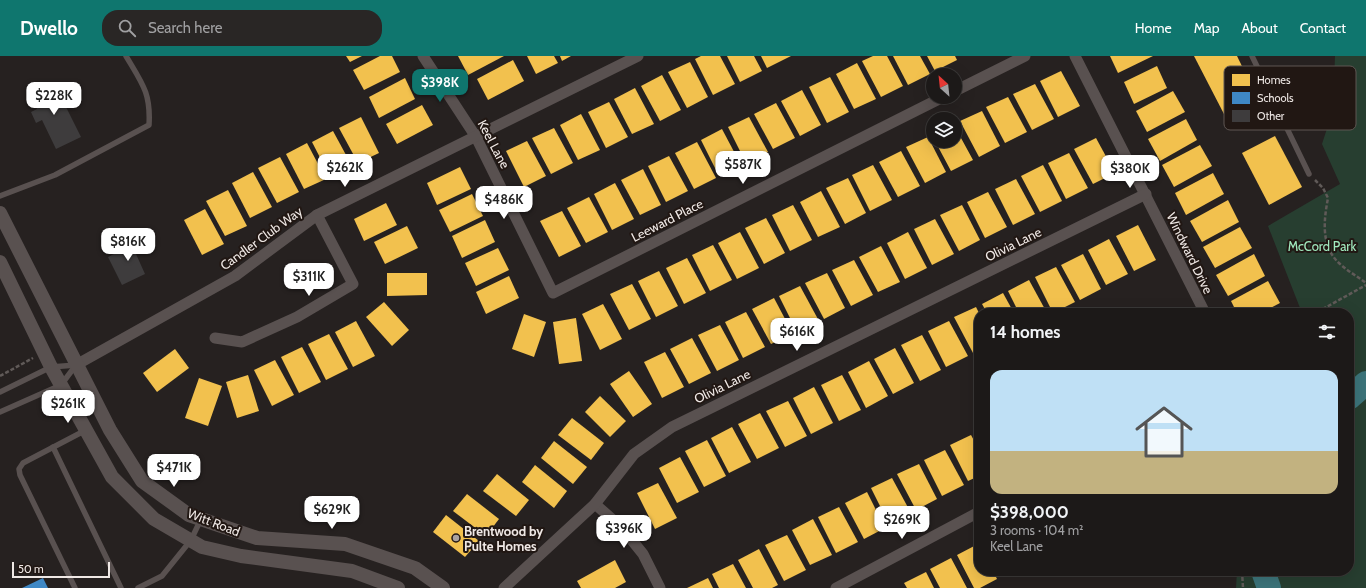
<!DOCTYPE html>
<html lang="en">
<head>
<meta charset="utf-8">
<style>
	:root { --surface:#1c1918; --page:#292625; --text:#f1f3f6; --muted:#a0a0a2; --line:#3a3837; --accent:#0f766e }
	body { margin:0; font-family:Cabin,sans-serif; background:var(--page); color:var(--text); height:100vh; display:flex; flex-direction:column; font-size:15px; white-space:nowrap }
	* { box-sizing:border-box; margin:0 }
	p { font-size:13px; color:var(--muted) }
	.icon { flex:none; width:22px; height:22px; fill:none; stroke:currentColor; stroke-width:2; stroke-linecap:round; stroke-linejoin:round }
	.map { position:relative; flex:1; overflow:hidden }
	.side { position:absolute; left:974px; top:252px; width:380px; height:268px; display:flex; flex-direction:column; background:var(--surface); border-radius:16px; box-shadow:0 4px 16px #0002,0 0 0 1px var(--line) }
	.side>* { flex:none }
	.needle { width:26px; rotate:333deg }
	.controls { position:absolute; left:926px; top:12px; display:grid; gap:8px }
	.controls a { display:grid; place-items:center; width:36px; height:36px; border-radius:50%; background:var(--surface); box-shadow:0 4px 16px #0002,0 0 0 1px var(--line); font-size:20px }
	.scale { position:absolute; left:12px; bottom:10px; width:98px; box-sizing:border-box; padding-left:4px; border:2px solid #efe8e5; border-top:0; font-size:11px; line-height:14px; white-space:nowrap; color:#efe8e5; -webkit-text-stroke:3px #211713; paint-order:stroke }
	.price { position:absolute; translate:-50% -34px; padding:0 9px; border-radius:8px; background:#fff; color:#222; font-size:13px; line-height:26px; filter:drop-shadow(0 1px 2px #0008) }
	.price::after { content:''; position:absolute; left:50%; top:24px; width:12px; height:9px; margin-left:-6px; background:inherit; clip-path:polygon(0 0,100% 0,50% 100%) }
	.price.selected { background:var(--accent); color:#fff }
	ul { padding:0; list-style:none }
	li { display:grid; align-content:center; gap:8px; height:212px; padding:0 16px }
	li+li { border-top:1px solid var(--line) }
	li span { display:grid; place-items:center; height:124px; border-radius:12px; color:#555 }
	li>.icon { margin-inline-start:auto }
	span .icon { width:72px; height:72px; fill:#fffc; stroke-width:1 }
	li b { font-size:17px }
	h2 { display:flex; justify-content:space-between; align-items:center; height:48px; padding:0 16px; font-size:17px }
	header { display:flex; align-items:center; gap:24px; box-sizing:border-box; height:56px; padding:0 20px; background:var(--accent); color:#fff }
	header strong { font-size:19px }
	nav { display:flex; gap:22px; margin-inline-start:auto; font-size:14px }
	.search { width:280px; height:36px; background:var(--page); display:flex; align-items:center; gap:10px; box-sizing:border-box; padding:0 14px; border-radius:16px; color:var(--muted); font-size:15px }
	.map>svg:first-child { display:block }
</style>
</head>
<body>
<header>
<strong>Dwello</strong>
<div class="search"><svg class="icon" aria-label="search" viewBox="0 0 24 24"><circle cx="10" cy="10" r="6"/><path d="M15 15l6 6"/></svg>Search here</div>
<nav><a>Home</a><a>Map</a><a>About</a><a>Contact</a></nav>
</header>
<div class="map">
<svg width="1366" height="532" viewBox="0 0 1366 532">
	<rect width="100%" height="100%" fill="#262120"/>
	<path fill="#273e30" d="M1335 0H1366V532H1236L1237 515H1349V257H1302L1268 170 1340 128 1322 88 1333 54Z"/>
	<g fill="#f2c14e">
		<path d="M346 0H362L350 6Z"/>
		<path d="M380 0H392L400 16 364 34 353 14Z"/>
		<path d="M458 0H504L468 19Z"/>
		<path d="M527 0H554L558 7 536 18Z"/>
		<path d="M560 0H571L562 5Z"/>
		<path d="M701 0H720L735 28 713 39 695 3Z"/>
		<path d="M727 0H754L762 15 740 26Z"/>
		<path d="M761 0H791L767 12Z"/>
		<path d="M873 0H887L903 30 881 41 862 5Z"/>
		<path d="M893 0H920L930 18 908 29Z"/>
		<path d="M927 0H955L957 4 935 15Z"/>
		<path d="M1110 0H1153L1118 17Z"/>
		<path d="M1194 0H1237L1258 43 1225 60Z"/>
		<path d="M513 4 524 25 488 44 477 23Z"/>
		<path d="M690 6 708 41 687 52 668 16Z"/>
		<path d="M857 7 876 43 854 53 836 18Z"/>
		<path d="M1157 10 1167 32 1134 48 1124 26Z"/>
		<path d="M1061 15 1080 50 1058 61 1040 25Z"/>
		<path d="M662 19 681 54 660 65 641 30Z"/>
		<path d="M830 21 849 56 827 67 809 31Z"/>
		<path d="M405 22 415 43 379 62 369 41Z"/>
		<path d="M1035 28 1054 63 1032 74 1013 38Z"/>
		<path d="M635 32 654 68 632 78 614 43Z"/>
		<path d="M802 34 821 69 800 80 781 45Z"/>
		<path d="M1173 35 1185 56 1147 76 1136 55Z"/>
		<path d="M1008 41 1027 76 1005 87 986 51Z"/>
		<path d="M609 46 628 81 606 92 588 56Z"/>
		<path d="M776 47 795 82 773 93 754 58Z"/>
		<path d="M422 49 433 69 397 88 386 68Z"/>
		<path d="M982 55 1000 90 979 101 960 65Z"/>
		<path d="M581 58 600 94 578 104 560 69Z"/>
		<path d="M361 61 379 97 358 107 339 72Z"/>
		<path d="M749 61 768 96 746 107 728 71Z"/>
		<path d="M1186 63 1197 84 1160 105 1148 83Z"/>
		<path d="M955 71 973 104 951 115 935 85H955Z"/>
		<path d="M554 72 573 107 551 118 532 82Z"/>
		<path d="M722 73 741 109 719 120 701 84Z"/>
		<path d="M333 75 352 110 330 121 312 86Z"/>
		<path d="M1275 80 1302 131 1269 149 1242 97Z"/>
		<path d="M928 81 946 116 925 127 906 91Z"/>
		<path d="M1096 82 1115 117 1093 128 1074 93Z"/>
		<path d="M527 85 546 120 524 131 506 95Z"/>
		<path d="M697 86 716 122 694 133 675 97Z"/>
		<path d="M307 87 326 123 304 133 286 98Z"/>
		<path d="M1200 89 1212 110 1174 131 1162 109Z"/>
		<path d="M901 95 920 130 898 141 879 106Z"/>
		<path d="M1069 97 1088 132 1066 143 1048 107Z"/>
		<path d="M669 100 688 135 666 146 648 110Z"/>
		<path d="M280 101 299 136 277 147 258 112Z"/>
		<path d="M873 109 892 144 870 155 852 119Z"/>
		<path d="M1043 109 1062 145 1040 156 1021 120Z"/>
		<path d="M460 111 471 133 437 149 427 127Z"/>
		<path d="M643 113 661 149 640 159 621 124Z"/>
		<path d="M253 116 272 151 250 162 232 127Z"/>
		<path d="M1213 117 1224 138 1186 159 1175 137Z"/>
		<path d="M848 122 866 157 845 168 826 132Z"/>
		<path d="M1016 123 1035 158 1013 169 995 133Z"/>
		<path d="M615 127 634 163 612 174 594 138Z"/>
		<path d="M228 134 247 170 225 180 206 145Z"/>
		<path d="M821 135 840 171 818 181 800 146Z"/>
		<path d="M988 136 1007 171 985 182 967 146Z"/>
		<path d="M472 138 483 160 450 176 439 154Z"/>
		<path d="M589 141 608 176 586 187 567 152Z"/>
		<path d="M1228 144 1239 166 1202 186 1190 165Z"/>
		<path d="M386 147 397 169 364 185 354 163Z"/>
		<path d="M793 149 812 184 790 195 772 159Z"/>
		<path d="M962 149 980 184 959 195 940 159Z"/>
		<path d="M205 153 224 188 202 199 184 164Z"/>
		<path d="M562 155 581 190 559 201 540 165Z"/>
		<path d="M766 162 785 197 764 208 745 172Z"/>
		<path d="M935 163 954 198 932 209 914 173Z"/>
		<path d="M485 164 495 186 462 202 452 180Z"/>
		<path d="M1138 169 1156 204 1134 215 1116 180Z"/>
		<path d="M407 170 418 192 385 208 374 186Z"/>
		<path d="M1240 171 1252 192 1215 212 1203 191Z"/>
		<path d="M740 176 759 212 737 223 718 187Z"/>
		<path d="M908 176 927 212 905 223 887 187Z"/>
		<path d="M1109 183 1128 218 1106 229 1088 194Z"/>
		<path d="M713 189 732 224 710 235 692 199Z"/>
		<path d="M881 190 900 226 878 236 859 201Z"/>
		<path d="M498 192 509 214 476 230 465 207Z"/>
		<path d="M1083 198 1101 233 1080 244 1061 209Z"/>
		<path d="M1254 198 1265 220 1228 240 1216 219Z"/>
		<path d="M687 202 706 237 684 248 666 212Z"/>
		<path d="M854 204 873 239 851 250 832 214Z"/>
		<path d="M1056 211 1075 246 1053 257 1035 221Z"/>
		<path d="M659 215 678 250 656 261 638 225Z"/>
		<path d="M387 217H427V239L387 240Z"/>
		<path d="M827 217 845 252 824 263 805 227Z"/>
		<path d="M509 220 519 242 486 258 476 236Z"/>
		<path d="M1029 224 1047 257H1019L1008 235Z"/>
		<path d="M1268 225 1280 247 1261 257H1237L1231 245Z"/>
		<path d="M632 228 651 263 629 274 610 238Z"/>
		<path d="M800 230 819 265 797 276 779 240Z"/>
		<path d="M1003 237 1014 257H987L982 248Z"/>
		<path d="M774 242 793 278 771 288 752 253Z"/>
		<path d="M384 246 409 274 392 290 366 261Z"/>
		<path d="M603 248 622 283 600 294 582 258Z"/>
		<path d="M976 251 979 257V294L973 297 954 261Z"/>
		<path d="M746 256 765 291 743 302 725 266Z"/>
		<path d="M524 258 546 266 534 301 512 293Z"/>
		<path d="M576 262 582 305 559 308 553 266Z"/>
		<path d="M356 265 375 300 353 311 335 276Z"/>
		<path d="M949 265 968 300 946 311 928 275Z"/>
		<path d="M720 269 739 304 717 315 698 279Z"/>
		<path d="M329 278 348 313 326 324 308 288Z"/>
		<path d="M922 279 941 314 920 325 901 289Z"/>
		<path d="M692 282 711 317 689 328 670 293Z"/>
		<path d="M302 291 321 326 299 337 281 301Z"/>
		<path d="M895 292 914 327 893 338 874 303Z"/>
		<path d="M175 293 189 312 157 336 143 317Z"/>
		<path d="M665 296 684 331 662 342 644 306Z"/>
		<path d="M275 304 294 339 272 350 254 314Z"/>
		<path d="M869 305 888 340 866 352 848 316Z"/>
		<path d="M629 315 652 348 633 361 610 328Z"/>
		<path d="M248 319 259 355 237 362 226 326Z"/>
		<path d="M842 319 861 354 839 365 821 329Z"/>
		<path d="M199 322 222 330 208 370 185 362Z"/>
		<path d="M814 331 833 367 811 378 793 342Z"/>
		<path d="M600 340 626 365 610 381 585 356Z"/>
		<path d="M788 345 807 380 785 391 766 355Z"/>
		<path d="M760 357 779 392 757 403 738 368Z"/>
		<path d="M572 362 604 387 591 404 558 379Z"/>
		<path d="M732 371 751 406 729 417 711 382Z"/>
		<path d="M979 374V383L975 375Z"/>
		<path d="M971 379 979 394V420L968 425 950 389Z"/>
		<path d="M707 384 726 420 704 431 685 395Z"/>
		<path d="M554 385 587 411 573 428 541 402Z"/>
		<path d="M945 394 964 429 942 440 924 404Z"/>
		<path d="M680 401 699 436 677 447 659 412Z"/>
		<path d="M919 408 937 443 916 454 897 418Z"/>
		<path d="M535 409 567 435 554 452 522 426Z"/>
		<path d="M497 418 529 444 516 460 483 435Z"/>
		<path d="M892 422 911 457 889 468 871 432Z"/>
		<path d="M658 427 677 462 655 473 637 437Z"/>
		<path d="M867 436 885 472 864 483 845 447Z"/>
		<path d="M467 438 499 463 486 480 453 455Z"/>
		<path d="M839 451 858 486 836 497 818 461Z"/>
		<path d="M446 459 479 485 465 501 433 476Z"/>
		<path d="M813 463 832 499 810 509 792 474Z"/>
		<path d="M787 479 806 514 784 525 765 489Z"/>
		<path d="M978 488 979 515H993L997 523 980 532H974L957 499Z"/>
		<path d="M759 493 778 529 772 532H753L738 504Z"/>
		<path d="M951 502 967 532H940L930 513Z"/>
		<path d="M615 504 626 526 615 532H581L577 525Z"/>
		<path d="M733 508 746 532H719L712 518Z"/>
		<path d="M999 515H1012L1001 520Z"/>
		<path d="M926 516 934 532H907L904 527Z"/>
		<path d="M708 522 713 532H687Z"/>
	</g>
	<path fill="#3f88c5" d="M43 522 48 532H22Z"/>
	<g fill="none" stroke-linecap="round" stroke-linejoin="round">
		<g stroke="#3c747a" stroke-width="24">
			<path d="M1349 342 1366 327"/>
			<path d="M1263 515 1269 532"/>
		</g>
	</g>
	<g fill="#3e3c3d">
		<path d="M54 27 81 81 56 93 42 64 36 67 31 56 37 53 30 39Z"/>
		<path d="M138 181 145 194 136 198 145 218 122 229 108 201 126 192 124 188Z"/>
	</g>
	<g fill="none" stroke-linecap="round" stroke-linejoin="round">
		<g stroke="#605a58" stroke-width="2.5" stroke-dasharray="4 2" stroke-linecap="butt">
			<path d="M1315 124 1323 132 1328 142C1324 163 1321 187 1336 204 1344 213 1357 220 1366 227"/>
			<path d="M1318 257 1321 254 1366 229"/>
			<path d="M0 320 33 302"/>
			<path d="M1242 515 1243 532"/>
		</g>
		<g stroke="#595150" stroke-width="5.5">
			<path d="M1252 0 1309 118"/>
			<path d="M0 140 55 119 149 69C151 37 142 27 126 0"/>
			<path d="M0 336 51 311 76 309"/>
			<path d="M0 356 61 329 76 309"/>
			<path d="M53 391 121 532"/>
			<path d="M75 532 20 419 19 413 23 407 86 374"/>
			<path d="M138 532 162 520 191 484 201 463"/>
		</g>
		<g stroke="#595150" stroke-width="11">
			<path d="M423 0 476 81 553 237 943 41"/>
			<path d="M1075 0 1205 257"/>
			<path d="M955 35 1025 0"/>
			<path d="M215 282 242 286 297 261 353 228 317 159"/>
			<path d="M76 309 235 220 317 159 638 0"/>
			<path d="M595 448 622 472 643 498 660 532"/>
			<path d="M504 532 595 448 634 398 672 371 1146 138"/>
			<path d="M836 532 979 456"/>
		</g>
		<g stroke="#595150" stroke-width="14">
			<path d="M0 157 110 374 142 425 189 459 257 482 345 488 415 512 443 532"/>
			<path d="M0 206 51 311 112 421 154 463 202 491 241 500 352 515 398 532"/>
		</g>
	</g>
	<circle fill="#a9a2a0" stroke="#211713" stroke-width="1.5" cx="456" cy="482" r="4"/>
	<g text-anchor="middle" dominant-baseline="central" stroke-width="4" stroke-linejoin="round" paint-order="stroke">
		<g font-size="13" fill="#efe8e5" stroke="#211713">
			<text transform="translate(494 88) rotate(62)">Keel Lane</text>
			<text transform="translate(667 164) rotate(-27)">Leeward Place</text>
			<text transform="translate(261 182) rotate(-36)">Candler Club Way</text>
			<text transform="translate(1013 188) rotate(-26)">Olivia Lane</text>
			<text transform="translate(1190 197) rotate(64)">Windward Drive</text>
			<text transform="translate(722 330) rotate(-26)">Olivia Lane</text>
			<text transform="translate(214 466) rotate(21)">Witt Road</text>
		</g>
		<g font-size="13" fill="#a1eabf" stroke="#211713">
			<text x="1322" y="190">McCord Park</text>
		</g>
		<g font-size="13" font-weight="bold" fill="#efe8e5" stroke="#211713" text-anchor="start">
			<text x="464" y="475">Brentwood by<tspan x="464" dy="15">Pulte Homes</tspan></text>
		</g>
	</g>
	<rect x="1224" y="10" width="132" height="64" rx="6" fill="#211713" stroke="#5f5652" stroke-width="1"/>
	<rect x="1232" y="18" width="18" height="12" fill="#f2c14e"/>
	<rect x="1232" y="36" width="18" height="12" fill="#3f88c5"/>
	<rect x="1232" y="54" width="18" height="12" fill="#3e3c3d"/>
	<g font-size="11" fill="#efe8e5">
		<text x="1257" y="28">Homes</text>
		<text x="1257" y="46">Schools</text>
		<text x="1257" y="64">Other</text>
	</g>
</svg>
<div class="controls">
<a><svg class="needle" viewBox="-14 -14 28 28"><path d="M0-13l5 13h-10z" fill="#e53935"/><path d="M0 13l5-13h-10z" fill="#a0a0a2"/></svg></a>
<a><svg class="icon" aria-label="layers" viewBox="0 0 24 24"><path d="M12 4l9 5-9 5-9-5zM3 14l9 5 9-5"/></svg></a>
</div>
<div class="scale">50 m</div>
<b class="price selected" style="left:440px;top:47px">$398K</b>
<b class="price" style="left:54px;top:60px">$228K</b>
<b class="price" style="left:743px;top:129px">$587K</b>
<b class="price" style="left:345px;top:132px">$262K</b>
<b class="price" style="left:1130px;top:133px">$380K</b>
<b class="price" style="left:504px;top:164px">$486K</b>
<b class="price" style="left:128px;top:206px">$816K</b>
<b class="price" style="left:309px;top:241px">$311K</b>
<b class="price" style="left:797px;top:296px">$616K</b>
<b class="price" style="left:68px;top:368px">$261K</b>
<b class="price" style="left:174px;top:432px">$471K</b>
<b class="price" style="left:332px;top:474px">$629K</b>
<b class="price" style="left:902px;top:484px">$269K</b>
<b class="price" style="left:624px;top:493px">$396K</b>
<section class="side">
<h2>14 homes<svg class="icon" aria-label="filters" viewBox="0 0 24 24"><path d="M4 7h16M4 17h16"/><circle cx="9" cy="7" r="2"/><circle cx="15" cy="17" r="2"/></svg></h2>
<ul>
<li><span style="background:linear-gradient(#bfe0f5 65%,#c2b280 0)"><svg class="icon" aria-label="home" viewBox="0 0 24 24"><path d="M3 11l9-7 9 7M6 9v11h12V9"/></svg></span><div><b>$398,000</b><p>3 rooms · 104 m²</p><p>Keel Lane</p></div></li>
</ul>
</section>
</div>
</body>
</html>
